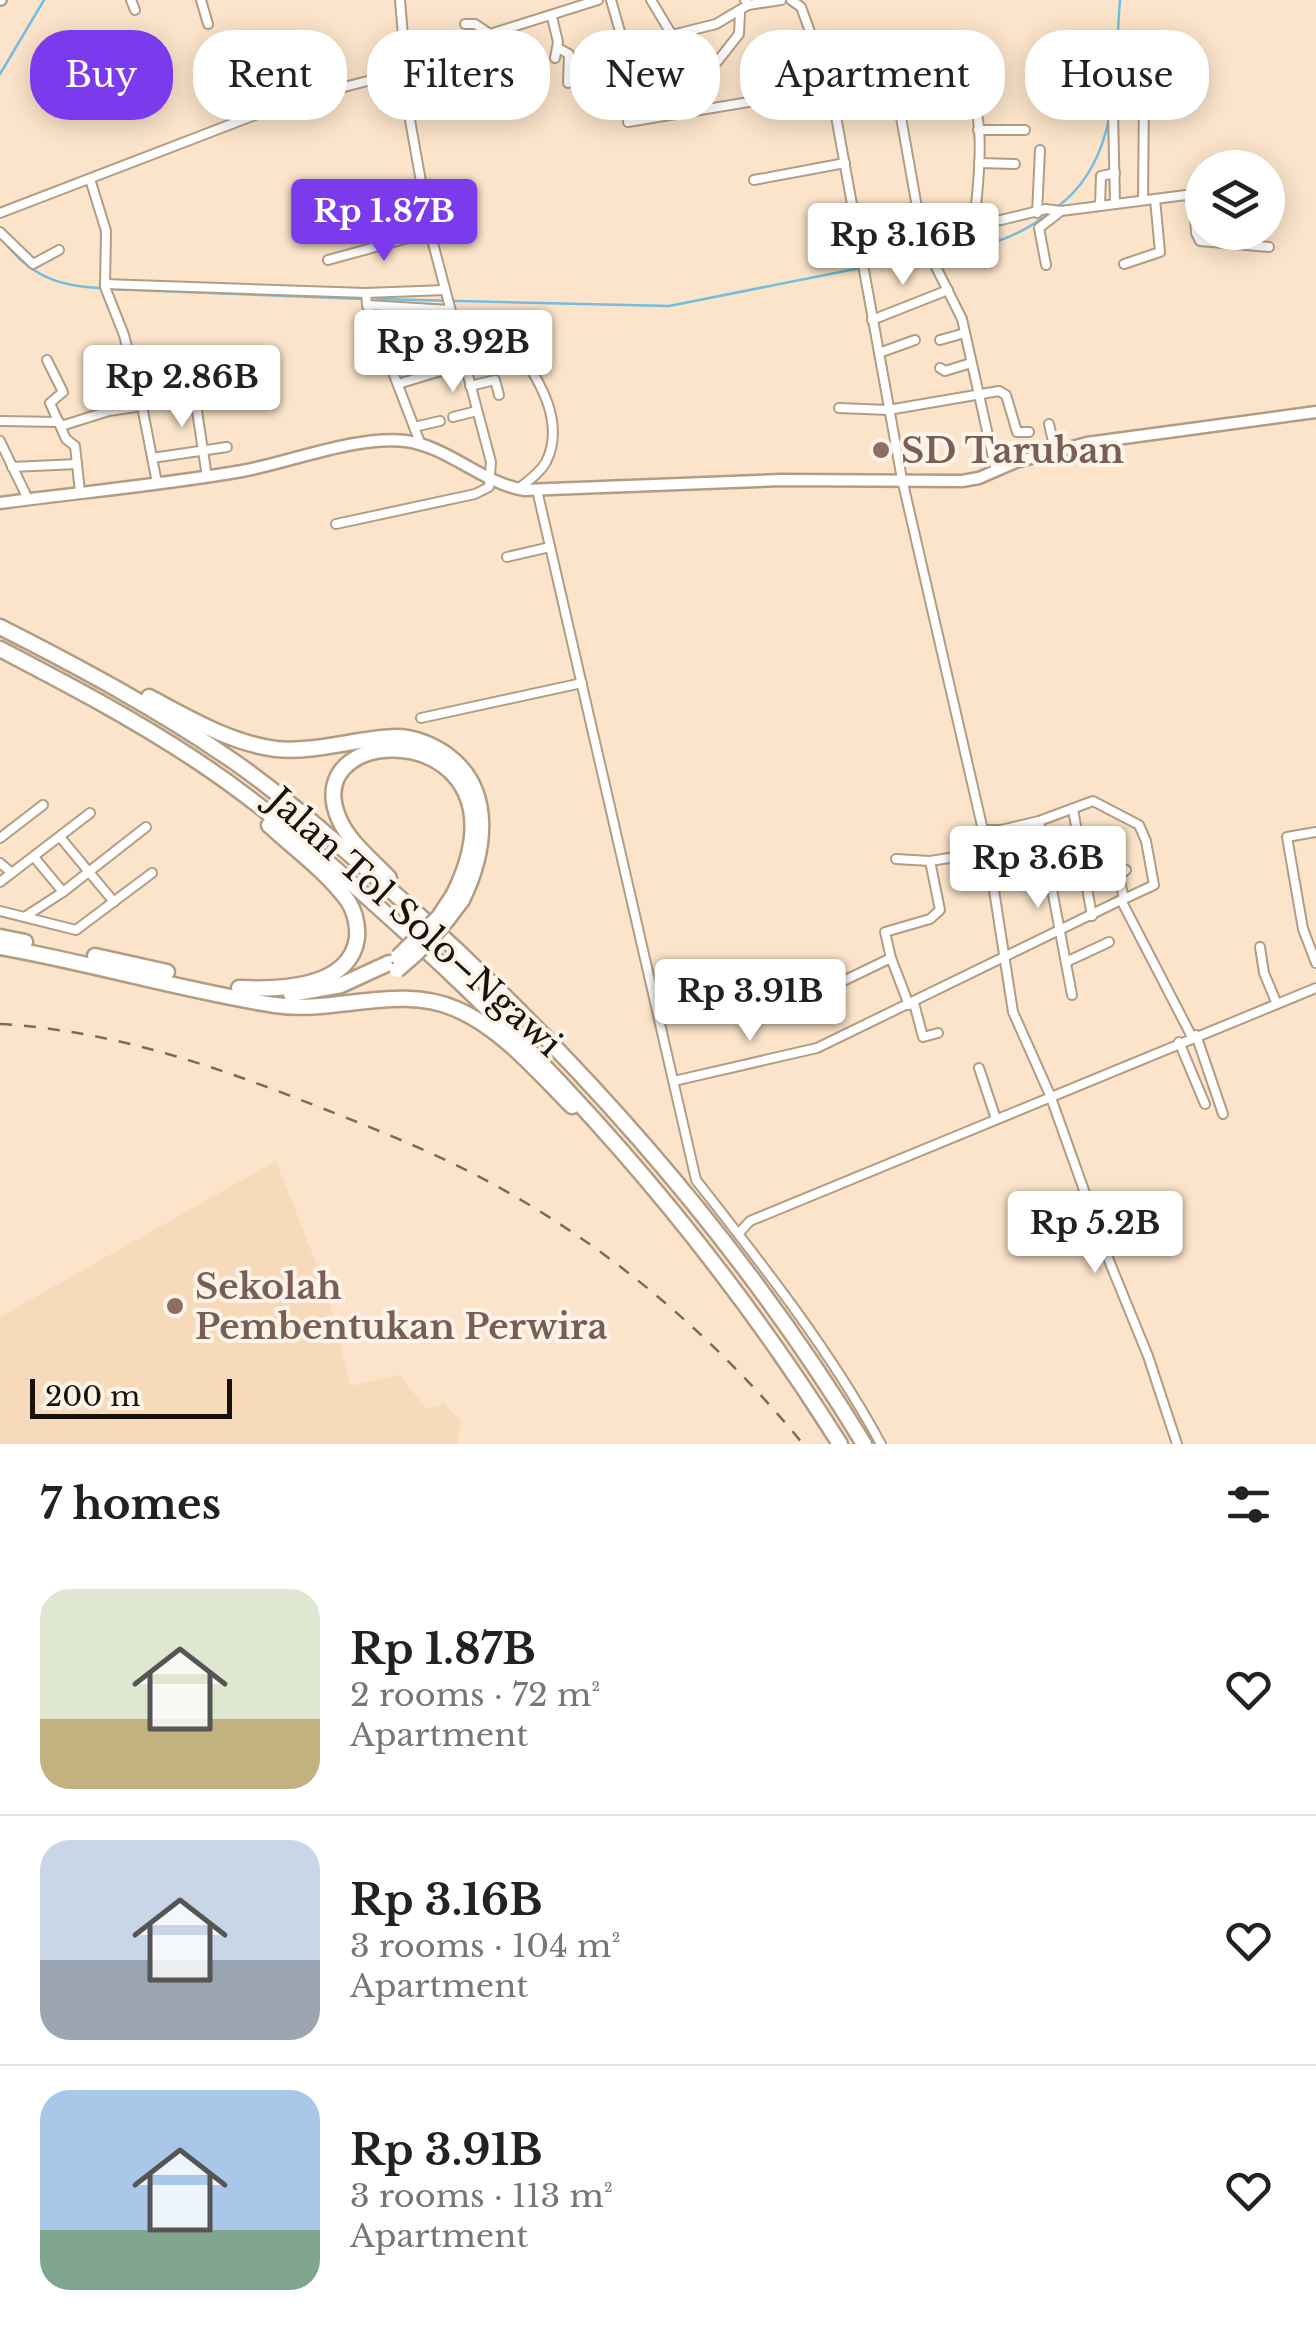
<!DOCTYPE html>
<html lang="en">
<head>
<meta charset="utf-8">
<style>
	:root { --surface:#fff; --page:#f6f6f6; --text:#222; --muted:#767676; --line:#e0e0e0; --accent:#7c3aed }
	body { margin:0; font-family:"Libre Baskerville",serif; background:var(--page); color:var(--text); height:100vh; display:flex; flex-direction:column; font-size:38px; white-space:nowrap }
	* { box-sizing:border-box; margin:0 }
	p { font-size:32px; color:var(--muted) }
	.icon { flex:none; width:55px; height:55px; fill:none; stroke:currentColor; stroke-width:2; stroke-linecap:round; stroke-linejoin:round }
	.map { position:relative; height:1444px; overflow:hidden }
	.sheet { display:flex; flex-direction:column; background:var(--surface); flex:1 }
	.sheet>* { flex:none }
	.top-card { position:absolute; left:30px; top:30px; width:1258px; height:90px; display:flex; gap:20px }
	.buttons { position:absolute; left:1185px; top:150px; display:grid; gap:20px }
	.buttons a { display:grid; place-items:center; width:100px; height:100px; border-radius:50%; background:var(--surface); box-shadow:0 5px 25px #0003; font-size:50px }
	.scale { position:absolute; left:30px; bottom:25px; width:202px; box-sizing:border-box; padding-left:10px; border:5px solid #191208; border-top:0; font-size:28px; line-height:35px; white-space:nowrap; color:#191208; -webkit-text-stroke:8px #fdf4e9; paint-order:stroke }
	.price { position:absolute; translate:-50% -85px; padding:0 22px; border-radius:10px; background:#fff; color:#222; font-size:32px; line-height:65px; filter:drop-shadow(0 2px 5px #0008) }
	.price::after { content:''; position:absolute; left:50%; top:60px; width:30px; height:22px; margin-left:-15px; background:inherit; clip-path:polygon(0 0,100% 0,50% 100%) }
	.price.on { background:var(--accent); color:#fff }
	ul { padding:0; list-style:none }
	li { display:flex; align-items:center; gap:30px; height:250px; padding:0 40px }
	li+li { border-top:2px solid var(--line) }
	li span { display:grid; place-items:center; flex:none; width:280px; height:200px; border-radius:30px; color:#555 }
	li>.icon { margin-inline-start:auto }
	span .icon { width:120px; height:120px; fill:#fffc; stroke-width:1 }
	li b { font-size:42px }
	h2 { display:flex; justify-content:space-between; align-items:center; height:120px; padding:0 40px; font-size:42px }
	.pill { padding:0 35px; border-radius:40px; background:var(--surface); box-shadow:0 5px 25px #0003; font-size:35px; line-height:90px }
	.pill.on { background:var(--accent); color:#fff }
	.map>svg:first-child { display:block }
</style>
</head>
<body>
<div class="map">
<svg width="1316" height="1444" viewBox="0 0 1316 1444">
	<rect width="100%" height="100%" fill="#fbe4c9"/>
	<path fill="#f6dab9" d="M276 1161 328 1294 350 1386 399 1375 427 1409 444 1404 461 1421 457 1444H0V1317Z"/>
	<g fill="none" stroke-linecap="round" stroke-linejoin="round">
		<g stroke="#72bedc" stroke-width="2.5">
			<path d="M0 74 44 0"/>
			<path d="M1057 207C1121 160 1114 72 1120 0"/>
			<path d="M1 238C29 275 56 286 100 288"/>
			<path d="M934 254C985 245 1008 244 1051 212"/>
			<path d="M108 289 365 299"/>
			<path d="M377 299 669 306 926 255"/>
		</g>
		<g stroke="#b29d84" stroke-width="12">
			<g id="minor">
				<path d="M131 0 135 10"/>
				<path d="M201 0 208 24"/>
				<path d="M611 0 645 119"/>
				<path d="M651 0 672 35 680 74"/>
				<path d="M745 0 748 5 781 0"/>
				<path d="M791 0 801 7 831 89 902 479 988 852 1013 1012 1050 1095 1110 1263 1148 1356 1177 1444"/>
				<path d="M552 17 558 42 555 58"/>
				<path d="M465 24H475L490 34 598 0"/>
				<path d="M672 35 716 24 748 5"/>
				<path d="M558 48 569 54 568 83"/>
				<path d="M717 62 739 34 740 13"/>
				<path d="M894 78 956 67C990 99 979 180 974 223"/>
				<path d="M628 122 894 78 923 241 962 319 996 471"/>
				<path d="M978 130H1025"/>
				<path d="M979 163 1015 164"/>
				<path d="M90 179 106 231 105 287 124 335 142 406 157 483"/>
				<path d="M754 180 845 163"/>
				<path d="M1143 200 1144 93"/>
				<path d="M1115 204 1113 111 1122 104 1143 101"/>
				<path d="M1100 205 1101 176 1115 173"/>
				<path d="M0 213 294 100 406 71 490 34 497 54"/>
				<path d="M1037 213 1040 150"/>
				<path d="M0 232 33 264 59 250"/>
				<path d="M857 234 1001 220 1046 209 1061 211 1186 195 1194 201 1196 233 1200 241 1269 247"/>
				<path d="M328 260 430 232"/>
				<path d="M1124 264 1160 252 1155 199"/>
				<path d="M1046 265 1039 228 1061 211"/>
				<path d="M105 284 366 293 445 290"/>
				<path d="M366 293 367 305 421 445"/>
				<path d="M367 305 450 310"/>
				<path d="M872 320 948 290"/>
				<path d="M940 340 965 333"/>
				<path d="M879 353 915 340"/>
				<path d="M389 359 411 355"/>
				<path d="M47 360 63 392 50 403 66 439 75 446 80 492"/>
				<path d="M940 368 945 371 971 363"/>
				<path d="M192 378 207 477"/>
				<path d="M398 384 464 364 519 352C541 382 565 424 546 462 540 473 528 481 518 489"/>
				<path d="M470 386 495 380 499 395"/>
				<path d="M138 391 217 373"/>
				<path d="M839 408 888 410 999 391 1006 395 1017 432H1029"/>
				<path d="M453 417 477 411"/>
				<path d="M0 421 59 422"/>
				<path d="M1049 424 1055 450"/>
				<path d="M61 426 109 411 142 406"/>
				<path d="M414 427 440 421"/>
				<path d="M0 441 28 499"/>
				<path d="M152 458 227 447"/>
				<path d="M12 467 77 464"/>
				<path d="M537 490 696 1180C762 1264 830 1350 881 1444"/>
				<path d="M336 524 475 494 489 487 491 462 430 232 410 120 400 0"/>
				<path d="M507 557 550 547"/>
				<path d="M421 718 582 683"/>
				<path d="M1073 809 1092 916"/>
				<path d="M1039 821 1072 995"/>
				<path d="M983 830H1001L1039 821 1093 801 1139 825 1146 841 1154 885 1124 899"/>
				<path d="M1316 832 1287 837 1303 929 1316 963"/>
				<path d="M60 837 114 902"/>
				<path d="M0 838 43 805"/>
				<path d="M34 857 63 892"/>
				<path d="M930 861 988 852"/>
				<path d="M0 863 12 873"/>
				<path d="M1126 870 1119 876 1124 899 1121 900 1192 1037"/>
				<path d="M0 882 90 813"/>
				<path d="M0 911 76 930 152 873"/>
				<path d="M26 916 63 892 146 827"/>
				<path d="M1260 947 1264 973 1277 1004"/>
				<path d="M891 958 885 932 930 919 940 910 930 861 896 859"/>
				<path d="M1066 962 1109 942"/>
				<path d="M812 996 891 958 909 1005"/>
				<path d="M914 1003 923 1037 938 1033"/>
				<path d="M1196 1035 1223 1114"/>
				<path d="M1179 1042 1205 1104"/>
				<path d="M979 1068 996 1119"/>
				<path d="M674 1081 817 1048 1121 900"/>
				<path d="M739 1233 750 1221 1316 988"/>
			</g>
		</g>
		<g stroke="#b29d84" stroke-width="14">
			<path id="tertiary" d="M0 0H1"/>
		</g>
		<g stroke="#b29d84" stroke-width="15">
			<path id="secondary" d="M0 503C81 492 162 485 242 471 291 462 357 435 406 441 449 447 483 484 525 490L781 480 962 481 979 478 1016 462 1087 443 1316 412"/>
		</g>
		<g stroke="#b29d84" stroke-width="19">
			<g id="motorway">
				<path d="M0 627C81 668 161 711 236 763 298 807 354 858 411 908 586 1066 741 1242 864 1444"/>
				<path d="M0 649C67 684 134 719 197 761 268 808 333 866 396 923 568 1077 717 1248 840 1444"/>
				<path d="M149 697C189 718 230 743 276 749 317 753 356 738 397 737 414 737 433 745 447 755 495 790 485 853 462 900"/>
				<path d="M389 878C372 860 349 842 339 819 294 715 540 718 454 894"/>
				<path d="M0 937 25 942"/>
				<path d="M0 947C92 963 183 991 275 1005 335 1014 399 984 456 1009 501 1028 538 1072 572 1106"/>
				<path d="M95 956 167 972"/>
				<path d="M239 988C277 990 350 989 357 938 358 924 355 912 348 901 327 872 295 849 269 825"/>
				<path d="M291 994 341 985 389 963"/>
			</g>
		</g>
		<use href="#minor" stroke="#fff" stroke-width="8"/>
		<use href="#tertiary" stroke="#fff" stroke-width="9"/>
		<use href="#secondary" stroke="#fff" stroke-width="10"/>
		<use href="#motorway" stroke="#fff" stroke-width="14"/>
		<path stroke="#7a6c5b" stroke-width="2.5" stroke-dasharray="12 12" stroke-linecap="butt" d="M0 1024C105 1030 204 1062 301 1100 360 1123 420 1146 476 1175 603 1241 713 1334 803 1444"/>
		<g stroke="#b29d84" stroke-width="19" stroke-linecap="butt">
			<g id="motorway-bridge">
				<path d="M398 957 439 917 454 894"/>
				<path d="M397 970C423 949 443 927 462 900"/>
			</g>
		</g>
		<use href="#motorway-bridge" stroke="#fff" stroke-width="14"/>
	</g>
	<g fill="#8d6e63" stroke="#fdf4e9" stroke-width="4">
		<circle cx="881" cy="450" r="10"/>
		<circle cx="175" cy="1306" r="10"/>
	</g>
	<g text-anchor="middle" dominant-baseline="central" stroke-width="8" stroke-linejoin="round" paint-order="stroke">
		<g font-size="35" font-weight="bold" fill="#785e54" stroke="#fdf4e9" text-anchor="start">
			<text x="901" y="450">SD Taruban</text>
			<text x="195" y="1286">Sekolah<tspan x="195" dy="40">Pembentukan Perwira</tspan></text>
		</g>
		<g font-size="35" fill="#191208" stroke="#fdf4e9">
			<text transform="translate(415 922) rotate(42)">Jalan Tol Solo–Ngawi</text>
		</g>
	</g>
</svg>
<div class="buttons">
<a><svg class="icon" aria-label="layers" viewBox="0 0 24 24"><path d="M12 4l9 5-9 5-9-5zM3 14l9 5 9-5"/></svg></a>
</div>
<div class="scale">200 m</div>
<b class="price on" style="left:384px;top:264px">Rp 1.87B</b>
<b class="price" style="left:903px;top:288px">Rp 3.16B</b>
<b class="price" style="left:453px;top:395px">Rp 3.92B</b>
<b class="price" style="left:182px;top:430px">Rp 2.86B</b>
<b class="price" style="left:1038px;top:911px">Rp 3.6B</b>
<b class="price" style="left:750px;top:1044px">Rp 3.91B</b>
<b class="price" style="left:1095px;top:1276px">Rp 5.2B</b>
<div class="top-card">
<a class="pill on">Buy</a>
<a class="pill">Rent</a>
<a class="pill">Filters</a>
<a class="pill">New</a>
<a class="pill">Apartment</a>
<a class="pill">House</a>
</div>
</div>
<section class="sheet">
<h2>7 homes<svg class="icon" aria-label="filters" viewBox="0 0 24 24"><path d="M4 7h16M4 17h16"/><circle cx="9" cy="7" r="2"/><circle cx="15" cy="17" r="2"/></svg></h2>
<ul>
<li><span style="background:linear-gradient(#dfe7d0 65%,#c2b280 0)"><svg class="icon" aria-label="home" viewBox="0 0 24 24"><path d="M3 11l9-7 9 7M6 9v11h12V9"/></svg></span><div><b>Rp 1.87B</b><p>2 rooms · 72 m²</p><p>Apartment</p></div><svg class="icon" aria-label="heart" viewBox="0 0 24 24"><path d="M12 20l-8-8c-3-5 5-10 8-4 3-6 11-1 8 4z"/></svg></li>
<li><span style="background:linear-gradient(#c9d6e8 60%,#9aa5b1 0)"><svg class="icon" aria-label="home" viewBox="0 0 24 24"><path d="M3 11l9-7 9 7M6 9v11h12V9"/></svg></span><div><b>Rp 3.16B</b><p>3 rooms · 104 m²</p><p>Apartment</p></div><svg class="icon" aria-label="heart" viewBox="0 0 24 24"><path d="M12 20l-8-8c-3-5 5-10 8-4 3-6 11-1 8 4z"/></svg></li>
<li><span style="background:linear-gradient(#a9c7e8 70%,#7fa58c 0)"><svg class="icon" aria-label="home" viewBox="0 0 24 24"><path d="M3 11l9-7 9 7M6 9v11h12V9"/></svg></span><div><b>Rp 3.91B</b><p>3 rooms · 113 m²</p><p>Apartment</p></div><svg class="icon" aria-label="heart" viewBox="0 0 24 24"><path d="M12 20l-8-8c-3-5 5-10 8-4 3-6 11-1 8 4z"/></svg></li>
</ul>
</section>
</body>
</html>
